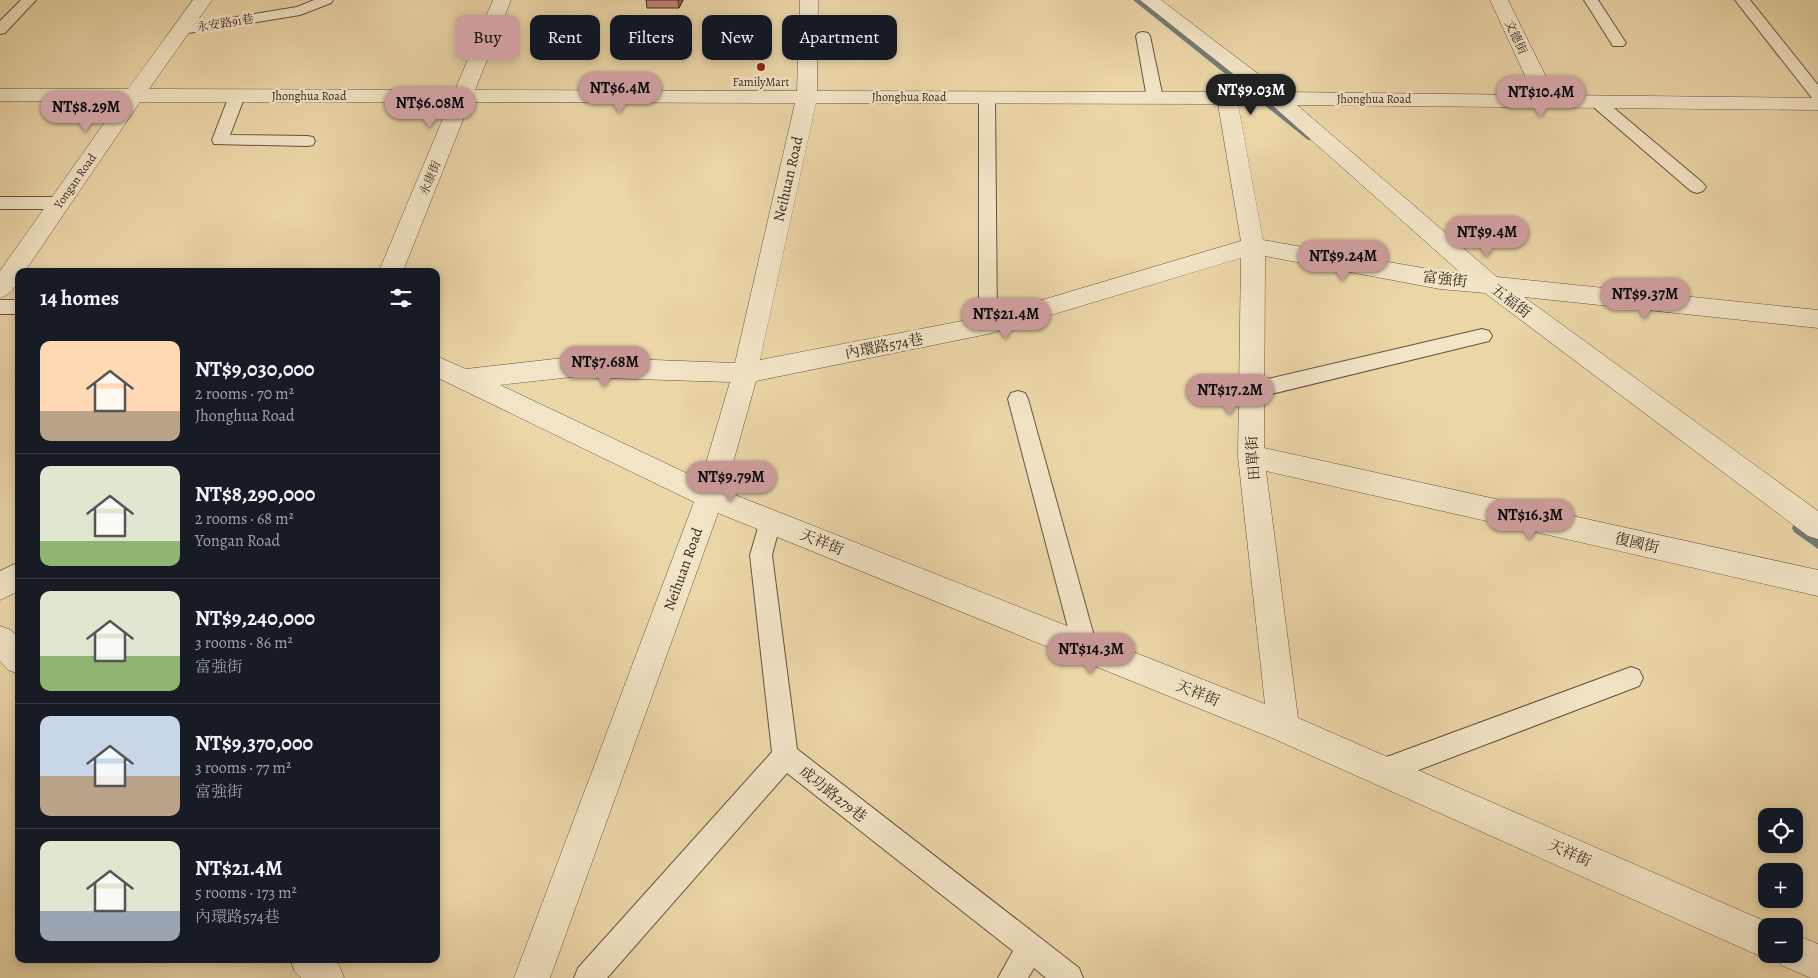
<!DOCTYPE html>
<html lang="en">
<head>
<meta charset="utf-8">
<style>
	:root { --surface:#171b24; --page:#242831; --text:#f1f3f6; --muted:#9ea1a6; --line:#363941; --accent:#c59692 }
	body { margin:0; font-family:Alegreya,"Noto Serif TC",serif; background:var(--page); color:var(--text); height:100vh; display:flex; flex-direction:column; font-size:19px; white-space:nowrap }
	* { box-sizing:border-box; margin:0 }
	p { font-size:16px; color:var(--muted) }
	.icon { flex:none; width:28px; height:28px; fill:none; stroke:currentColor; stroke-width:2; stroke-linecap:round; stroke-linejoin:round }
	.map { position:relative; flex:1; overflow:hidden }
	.drawer { position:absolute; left:15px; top:268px; width:425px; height:695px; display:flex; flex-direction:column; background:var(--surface); border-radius:10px; box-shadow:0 2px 8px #0003 }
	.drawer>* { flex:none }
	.hud { position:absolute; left:455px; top:15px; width:475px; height:45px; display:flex; gap:10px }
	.tools { position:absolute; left:1758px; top:808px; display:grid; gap:10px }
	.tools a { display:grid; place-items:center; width:45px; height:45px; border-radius:10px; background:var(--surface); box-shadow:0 2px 8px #0003; font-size:25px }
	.price { position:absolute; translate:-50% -42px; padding:0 11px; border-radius:18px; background:var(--accent); color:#111; font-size:16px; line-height:32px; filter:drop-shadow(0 1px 2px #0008) }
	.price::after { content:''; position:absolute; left:50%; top:30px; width:15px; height:11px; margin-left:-8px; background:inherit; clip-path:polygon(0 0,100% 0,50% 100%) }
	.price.on { background:#222; color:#fff }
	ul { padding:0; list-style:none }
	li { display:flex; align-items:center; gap:15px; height:125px; padding:0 25px }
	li+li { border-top:1px solid var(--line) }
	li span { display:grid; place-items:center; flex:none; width:140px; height:100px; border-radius:10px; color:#555 }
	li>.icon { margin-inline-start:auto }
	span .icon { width:60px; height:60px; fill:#fffc; stroke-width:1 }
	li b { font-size:21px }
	h2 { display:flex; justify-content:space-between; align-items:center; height:60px; padding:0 25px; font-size:21px }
	.tag { padding:0 18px; border-radius:10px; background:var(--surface); box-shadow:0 2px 8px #0003; font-size:18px; line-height:45px }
	.tag.on { background:var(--accent); color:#111 }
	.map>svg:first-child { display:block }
</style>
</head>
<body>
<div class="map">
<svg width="1818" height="978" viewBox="0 0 1818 978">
	<rect width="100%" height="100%" fill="#ebd6a8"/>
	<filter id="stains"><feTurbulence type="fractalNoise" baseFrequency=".004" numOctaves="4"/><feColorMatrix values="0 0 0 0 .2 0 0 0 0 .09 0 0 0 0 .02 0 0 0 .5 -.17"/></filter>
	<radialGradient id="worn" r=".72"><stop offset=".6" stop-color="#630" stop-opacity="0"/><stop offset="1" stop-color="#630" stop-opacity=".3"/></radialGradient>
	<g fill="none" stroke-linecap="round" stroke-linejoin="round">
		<g fill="#737e77" fill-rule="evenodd">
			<path d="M1133 0H1142L1314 136V140H1308Z"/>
			<path d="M1798 523 1818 537V549L1794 532 1792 528 1794 524Z"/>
		</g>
		<g stroke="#655441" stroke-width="2">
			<g id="lane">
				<path d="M21 0H36L5 33 0 34V21Z"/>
				<path d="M314 0H333L331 3 300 15 182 34 177 33 175 30 177 27 182 26 297 7Z"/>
				<path d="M1584 0H1598L1626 43 1623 46H1613Z"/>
				<path d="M1735 0H1750L1818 85V100L1812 98Z"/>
				<path d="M1143 32 1148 33 1150 36 1163 98 1161 101H1149L1147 98 1136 36 1138 33Z"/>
				<path d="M237 91 243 93 245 96 230 135 307 136 313 137 315 141 313 145 307 146 214 144 212 140 229 96 231 93Z"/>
				<path d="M987 93 993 95 995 98 997 325 995 330 988 332 981 330 979 325V98L981 95Z"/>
				<path d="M1596 96 1602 98 1703 183 1706 187 1703 191 1697 193 1691 191 1590 104 1588 101 1590 98Z"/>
				<path d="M0 197H60L66 199 69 203 66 207 60 209H0Z"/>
				<rect x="0" y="300" width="19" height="14"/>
				<path d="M1482 329 1489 331 1492 336 1489 341 1251 399 1244 397 1241 391 1244 385 1251 383Z"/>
				<path d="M1018 391 1025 393 1028 399 1097 647 1093 655 1085 658 1077 655 1073 647 1008 399 1011 393Z"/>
				<path d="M770 512 778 514 781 521 772 555 797 749 1079 968 1083 978H1046L1034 968 1028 978H998L1013 951 787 773 607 978H574L578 968 772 752 750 555 762 514Z"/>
				<path d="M1631 667 1639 670 1643 678 1639 686 1382 784 1373 780 1369 771 1373 762Z"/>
			</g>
		</g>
		<g stroke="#655441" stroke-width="1">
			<g id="street">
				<path d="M193 0H212L149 89 455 90 493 0H511L475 90 797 91 800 0H818L817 91 1256 92 1140 0H1161L1282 92 1534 95 1490 0H1508L1555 95 1818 98V110L1297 105 1497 277 1818 310V328L1524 297 1818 511V539L1808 536 1485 293 1440 289 1265 256 1264 448 1818 570V596L1266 471 1298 718 1776 926H1766V954H1776L1766 958 1753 953 1272 738 718 513 550 978H514L694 502 436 377V356L466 369 572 357 735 363 795 103 470 102 403 271H379L450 102H140L25 271H19C19 284 12 294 0 298V271L119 102 0 101V89H128ZM816 103 1218 104 1241 241 988 316 760 360ZM1238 104 1272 105 1462 274 1440 271 1263 240ZM1241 258 1238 456 1265 704 725 491 756 381 988 334ZM572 377 730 382 701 480 500 385Z"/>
				<path d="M19 562V591L0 600V571Z"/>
				<path d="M0 626 11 630 19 638V674L8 670 0 661Z"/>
				<path d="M1794 934 1818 944V978H1811L1781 965 1777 954H1794Z"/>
				<path d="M290 959H333L339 965 344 978H301L295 972Z"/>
			</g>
		</g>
		<use href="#lane" fill="#f2e4c6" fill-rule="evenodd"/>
		<use href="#street" fill="#f2e4c6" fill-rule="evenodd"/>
	</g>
	<path fill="#c28272" stroke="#38281f" d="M646 0H683L679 8H647Z"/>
	<path fill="#9e6a5c" stroke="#38281f" d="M678 0H683L679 8Z"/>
	<circle fill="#8f2418" stroke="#f2e4c6" stroke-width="2" cx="761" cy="67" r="5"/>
	<g text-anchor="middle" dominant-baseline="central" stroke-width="5" stroke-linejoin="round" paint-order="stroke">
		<g font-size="12" fill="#38281f" stroke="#f2e4c6">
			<text transform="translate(225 23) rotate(-9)">永安路91巷</text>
			<text transform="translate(1516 37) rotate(65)">文德街</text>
			<text x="309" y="96">Jhonghua Road</text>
			<text x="909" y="97">Jhonghua Road</text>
			<text x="1374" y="99">Jhonghua Road</text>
			<text transform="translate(430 178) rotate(-67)">永康街</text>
			<text transform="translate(75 181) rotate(-55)">Yongan Road</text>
		</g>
		<g font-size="12" fill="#38281f" stroke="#f2e4c6">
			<text x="761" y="82">FamilyMart</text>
		</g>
		<g font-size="15" fill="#38281f" stroke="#f2e4c6">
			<text transform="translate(788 179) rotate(-77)">Neihuan Road</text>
			<text transform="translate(1445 279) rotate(7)">富強街</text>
			<text transform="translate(1511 301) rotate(37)">五福街</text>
			<text transform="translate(884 346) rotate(-11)">內環路574巷</text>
			<text transform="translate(1253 458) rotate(-94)">田單街</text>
			<text transform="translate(822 542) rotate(22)">天祥街</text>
			<text transform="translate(1637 543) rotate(13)">復國街</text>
			<text transform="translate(683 569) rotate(-70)">Neihuan Road</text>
			<text transform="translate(1198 693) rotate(22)">天祥街</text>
			<text transform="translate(833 794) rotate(38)">成功路279巷</text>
			<text transform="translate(1570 853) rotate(24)">天祥街</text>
		</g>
	</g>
	<rect width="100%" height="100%" filter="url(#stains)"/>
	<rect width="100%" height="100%" fill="url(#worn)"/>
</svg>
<div class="tools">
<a><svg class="icon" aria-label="locate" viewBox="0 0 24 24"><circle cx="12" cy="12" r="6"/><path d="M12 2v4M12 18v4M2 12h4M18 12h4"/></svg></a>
<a>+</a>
<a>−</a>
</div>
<b class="price" style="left:620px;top:114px">NT$6.4M</b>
<b class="price on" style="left:1251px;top:116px">NT$9.03M</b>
<b class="price" style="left:1541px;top:118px">NT$10.4M</b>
<b class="price" style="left:430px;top:129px">NT$6.08M</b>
<b class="price" style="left:86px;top:133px">NT$8.29M</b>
<b class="price" style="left:1487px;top:258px">NT$9.4M</b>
<b class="price" style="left:1343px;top:282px">NT$9.24M</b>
<b class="price" style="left:1645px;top:320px">NT$9.37M</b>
<b class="price" style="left:1006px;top:340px">NT$21.4M</b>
<b class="price" style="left:605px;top:388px">NT$7.68M</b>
<b class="price" style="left:1230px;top:416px">NT$17.2M</b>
<b class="price" style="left:731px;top:503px">NT$9.79M</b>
<b class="price" style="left:1530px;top:541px">NT$16.3M</b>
<b class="price" style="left:1091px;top:675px">NT$14.3M</b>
<div class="hud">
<a class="tag on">Buy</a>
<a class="tag">Rent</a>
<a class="tag">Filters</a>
<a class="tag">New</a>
<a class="tag">Apartment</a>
</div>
<section class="drawer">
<h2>14 homes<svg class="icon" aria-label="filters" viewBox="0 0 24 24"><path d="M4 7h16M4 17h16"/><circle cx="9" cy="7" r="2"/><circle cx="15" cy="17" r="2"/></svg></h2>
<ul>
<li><span style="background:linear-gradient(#ffd9b3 70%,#b9a48a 0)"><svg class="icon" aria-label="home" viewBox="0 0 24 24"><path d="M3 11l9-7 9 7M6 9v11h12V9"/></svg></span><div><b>NT$9,030,000</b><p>2 rooms · 70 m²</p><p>Jhonghua Road</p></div></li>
<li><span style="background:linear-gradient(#dfe7d0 75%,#8fb573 0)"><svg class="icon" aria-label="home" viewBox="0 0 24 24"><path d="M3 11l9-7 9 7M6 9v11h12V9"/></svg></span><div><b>NT$8,290,000</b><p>2 rooms · 68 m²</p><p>Yongan Road</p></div></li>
<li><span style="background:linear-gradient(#dfe7d0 65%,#8fb573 0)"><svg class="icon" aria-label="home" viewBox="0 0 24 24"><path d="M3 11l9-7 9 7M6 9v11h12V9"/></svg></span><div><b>NT$9,240,000</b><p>3 rooms · 86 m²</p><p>富強街</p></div></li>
<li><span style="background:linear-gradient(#c9d6e8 60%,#b9a48a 0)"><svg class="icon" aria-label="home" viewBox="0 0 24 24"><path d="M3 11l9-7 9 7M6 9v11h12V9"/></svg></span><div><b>NT$9,370,000</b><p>3 rooms · 77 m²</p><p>富強街</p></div></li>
<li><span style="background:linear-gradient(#dfe7d0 70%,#9aa5b1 0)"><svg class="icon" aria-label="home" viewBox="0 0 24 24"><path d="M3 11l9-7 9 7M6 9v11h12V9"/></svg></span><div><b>NT$21.4M</b><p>5 rooms · 173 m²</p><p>內環路574巷</p></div></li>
</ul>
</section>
</div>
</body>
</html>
